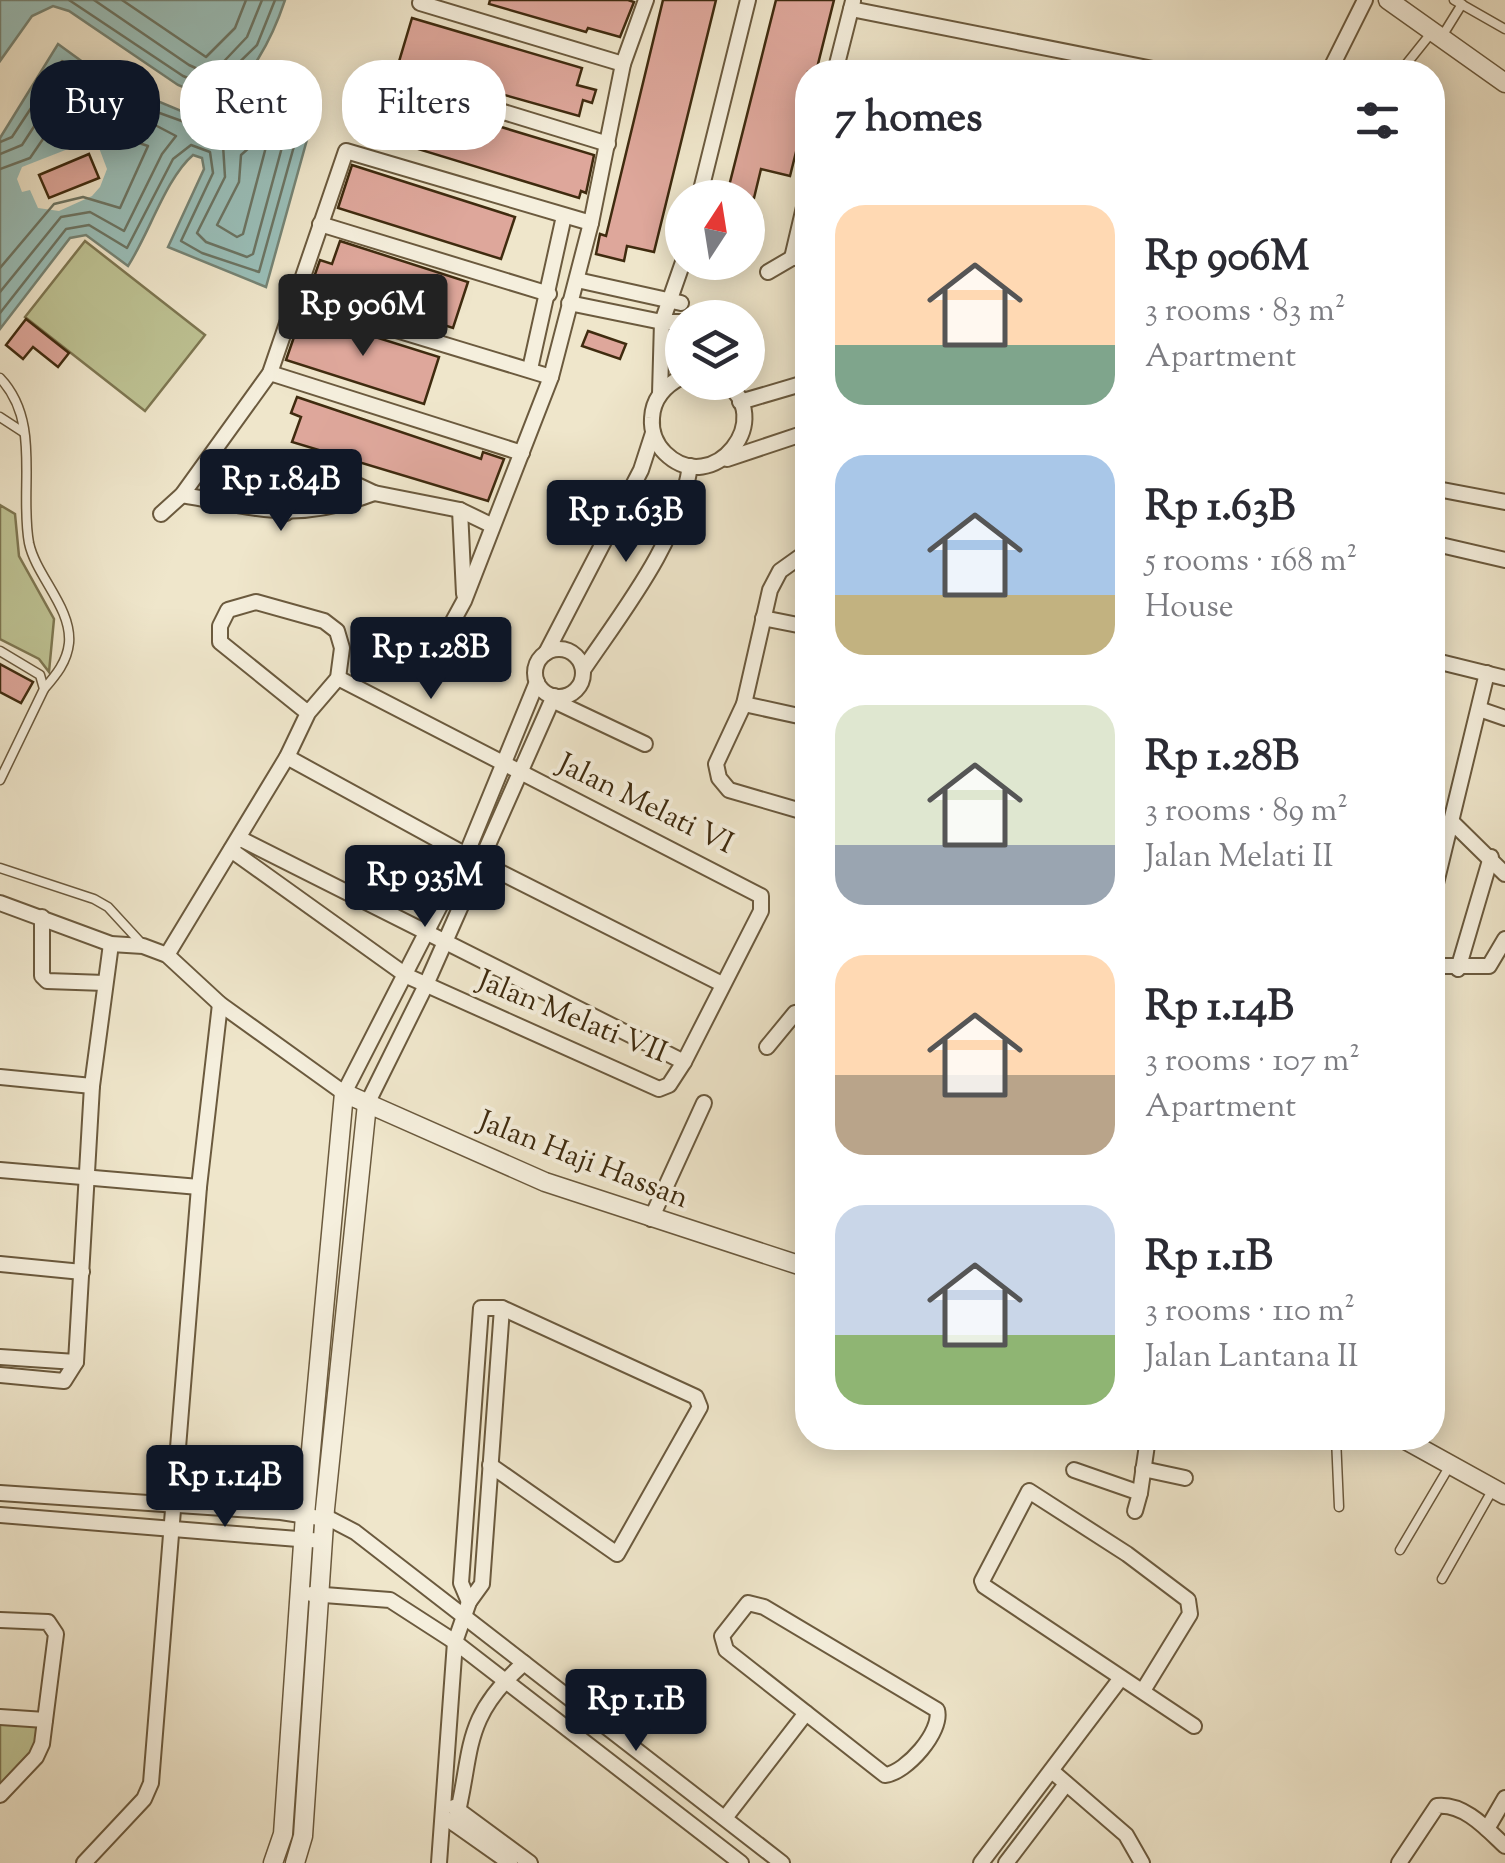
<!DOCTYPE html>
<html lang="en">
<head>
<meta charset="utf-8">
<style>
	:root { --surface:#fff; --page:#f2f2f3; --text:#2b2b33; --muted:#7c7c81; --accent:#111827 }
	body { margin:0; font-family:"Sorts Mill Goudy",serif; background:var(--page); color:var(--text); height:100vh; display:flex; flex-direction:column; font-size:38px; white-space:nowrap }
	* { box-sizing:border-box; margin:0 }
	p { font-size:32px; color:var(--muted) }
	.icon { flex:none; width:55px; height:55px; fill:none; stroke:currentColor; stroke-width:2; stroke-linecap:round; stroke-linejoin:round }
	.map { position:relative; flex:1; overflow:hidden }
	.sheet { position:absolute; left:795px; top:60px; width:650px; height:1390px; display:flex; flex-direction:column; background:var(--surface); border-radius:40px; box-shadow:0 5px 25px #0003 }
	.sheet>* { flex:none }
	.banner { position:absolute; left:30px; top:60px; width:615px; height:90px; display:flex; gap:20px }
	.needle { width:65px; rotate:12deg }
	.controls { position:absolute; left:665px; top:180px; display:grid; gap:20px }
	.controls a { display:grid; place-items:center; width:100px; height:100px; border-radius:50%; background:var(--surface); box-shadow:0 5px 25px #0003; font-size:50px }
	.price { position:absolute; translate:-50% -85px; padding:0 22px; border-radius:10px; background:var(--accent); color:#fff; font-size:32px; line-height:65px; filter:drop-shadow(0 2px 5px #0008) }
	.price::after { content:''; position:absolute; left:50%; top:60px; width:30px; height:22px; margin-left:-15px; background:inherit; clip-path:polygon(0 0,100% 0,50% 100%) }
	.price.active { background:#222; color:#fff }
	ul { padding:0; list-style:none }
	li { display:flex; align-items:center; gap:30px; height:250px; padding:0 40px }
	li span { display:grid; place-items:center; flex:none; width:280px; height:200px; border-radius:30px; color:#555 }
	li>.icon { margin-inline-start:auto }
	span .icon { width:120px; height:120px; fill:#fffc; stroke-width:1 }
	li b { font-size:42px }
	h2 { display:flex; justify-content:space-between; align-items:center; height:120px; padding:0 40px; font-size:42px }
	.chip { padding:0 35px; border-radius:40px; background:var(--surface); box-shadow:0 5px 25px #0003; font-size:35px; line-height:90px }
	.chip.active { background:var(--accent); color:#fff }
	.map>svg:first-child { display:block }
</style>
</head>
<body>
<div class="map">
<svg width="1505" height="1863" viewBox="0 0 1505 1863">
	<rect width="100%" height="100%" fill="#efe6cb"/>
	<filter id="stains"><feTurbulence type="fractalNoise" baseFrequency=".002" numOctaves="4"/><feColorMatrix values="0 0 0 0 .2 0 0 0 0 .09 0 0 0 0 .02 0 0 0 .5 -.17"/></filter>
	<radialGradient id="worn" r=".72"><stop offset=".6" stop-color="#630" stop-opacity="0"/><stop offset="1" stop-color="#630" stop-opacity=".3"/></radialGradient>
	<g fill="#bec394" stroke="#7e7752" stroke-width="2.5">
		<path d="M85 241 205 335 145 411 25 317Z"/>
		<path d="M0 505 15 514 19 556 54 619 49 672 39 659 0 639Z"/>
		<path d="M0 1717 45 1720 42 1744 0 1794Z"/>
	</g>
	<g fill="#9abfb9" stroke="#768475" stroke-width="2.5">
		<path d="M0 0H285C275 30 248 93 212 99L178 85 69 11 53 6 32 16 0 61Z"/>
		<path d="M58 44 142 105 148 97 212 124 227 119 273 67 313 118 266 287 168 247 204 169 202 158 193 155C166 178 149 234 128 266L86 235 70 238 0 329V138Z"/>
	</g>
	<path fill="#efe6cb" d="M93 132 107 169 100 187 92 196 59 211 38 208 30 190 22 192 17 179 22 167 68 149 66 143Z"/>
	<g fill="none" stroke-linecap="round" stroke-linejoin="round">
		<g stroke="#6c7564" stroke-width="2.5">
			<path d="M69 0 183 76 213 88 257 45 275 0"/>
			<path d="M94 0 189 65 211 75 247 37 262 0"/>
			<path d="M122 0 206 57 235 28 246 0"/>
			<path d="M270 105 288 125 253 254 247 257 206 242 197 233 225 177 223 145 241 136Z"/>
			<path d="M260 138 267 143 243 234 237 237 217 225 239 182 241 155Z"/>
			<path d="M0 142 12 137 62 61 136 113 154 111 215 133 233 126 271 85 301 121 259 272 202 253 181 241 213 173 210 152 191 145 173 159 127 248 89 225 66 229 0 313"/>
			<path d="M0 154 22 145 65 79 130 124 155 125 176 136 162 154 124 231 90 212 61 217 0 292"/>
			<path d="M0 169 30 158 69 101 124 138 148 146 120 208 83 197 54 204 0 268"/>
		</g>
	</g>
	<g fill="#dea79b" stroke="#3f2b0f" stroke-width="2.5">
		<path d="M490 0H628L634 2 620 37 588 28 586 32 489 4Z"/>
		<path d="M663 0H716L654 252 627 246 624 261 596 254 600 234 606 236Z"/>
		<path d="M776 0H834L816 72H808V104L790 176 761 169 754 198H726Z"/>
		<path d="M412 18 582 68 577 85 596 90 592 103 583 100 579 116 398 65Z"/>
		<path d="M385 92 594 155 586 193 581 191 579 198 372 135Z"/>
		<path d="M89 154 99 178 49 198 39 175Z"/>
		<path d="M352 165 515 217 501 259 338 208Z"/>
		<path d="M340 241 468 282 453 328 312 283 320 260 332 264Z"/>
		<path d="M302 314 439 357 424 404 286 360Z"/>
		<path d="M26 319 69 353 58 367 33 347 23 359 6 345Z"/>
		<path d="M588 331 626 344 620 359 582 346Z"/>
		<path d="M297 397 481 459 483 452 504 459 488 501 292 442 301 417 291 413Z"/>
		<path d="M0 664 33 682 21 703 0 692Z"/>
	</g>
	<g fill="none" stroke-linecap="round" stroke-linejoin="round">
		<g stroke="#6b5a3e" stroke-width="11">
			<g id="service">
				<path d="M1454 0 1505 29"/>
				<path d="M1441 38 1462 4"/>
				<path d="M1400 72 1432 32"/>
				<path d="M0 378C42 422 19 489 29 543 36 576 72 608 69 643 67 662 56 675 44 689"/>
				<path d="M0 417 23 432"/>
				<path d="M0 651 40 675 44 689 0 780"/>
				<path d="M0 868 94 899 108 907 142 944"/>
				<path d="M1336 1438 1339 1507"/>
				<path d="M1400 1550 1449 1467"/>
				<path d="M1442 1579 1493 1489"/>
			</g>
		</g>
		<g stroke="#6b5a3e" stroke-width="18">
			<g id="minor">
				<path d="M420 3 623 64"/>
				<path d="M851 9 1168 72"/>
				<path d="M835 72 853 1"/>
				<path d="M1329 72 1365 0"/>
				<path d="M399 80 608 144"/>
				<path d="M699 198 748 0"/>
				<path d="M320 224 549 294"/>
				<path d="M792 258 808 190"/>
				<path d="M768 272 792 258 808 257"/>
				<path d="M577 280 681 303"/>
				<path d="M294 299 551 377"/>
				<path d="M569 303 662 322H682"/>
				<path d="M530 369 564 216"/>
				<path d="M270 373 522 453"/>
				<path d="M682 377C666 385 653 398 652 418 651 431 656 444 665 453 713 500 779 416 723 382"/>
				<path d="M660 394 662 322 683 262"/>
				<path d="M740 402 808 382"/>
				<path d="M727 459 808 432"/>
				<path d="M1432 488 1505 502"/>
				<path d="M182 495C260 508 296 523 374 493"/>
				<path d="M460 510 464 594"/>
				<path d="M286 513 299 472 321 468 374 493 460 510 491 525"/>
				<path d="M161 514 182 495 270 373 346 151 591 223"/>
				<path d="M1432 543 1505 560"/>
				<path d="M808 551 780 571 770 590 744 704 716 764 719 778 729 790 808 813"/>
				<path d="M763 618 808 627"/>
				<path d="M440 645 464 601 551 377 591 223 623 64 646 0"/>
				<circle cx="559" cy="673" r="24"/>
				<path d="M546 653 641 470 653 433"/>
				<path d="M1432 660 1505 678"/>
				<path d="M583 670C625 608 679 541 690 466"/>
				<path d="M552 700 645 744"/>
				<path d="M744 704 808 718"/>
				<path d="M1479 709 1505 718"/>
				<path d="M287 757 466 855 722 984"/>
				<path d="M1453 823 1505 874"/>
				<path d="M239 838 684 1062"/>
				<path d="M231 850 407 976 659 1089 669 1085 684 1062 761 911V896L338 678"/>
				<path d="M1432 900 1487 673"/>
				<path d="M0 903 111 944 143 946 167 955 220 1004 344 1093 466 855 537 682"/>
				<path d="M42 917V976L47 981 105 983"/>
				<path d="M167 955 287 757 308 713 338 678 342 648 337 631 324 621 256 602 228 610 220 626V642L308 713"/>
				<path d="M1432 966H1489L1505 939"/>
				<path d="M1458 969 1491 857"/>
				<path d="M767 1047 795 1013 808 1010"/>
				<path d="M0 1077 92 1086"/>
				<path d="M367 1104 425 987 554 696"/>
				<path d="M0 1170 199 1187"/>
				<path d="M651 1219 704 1103"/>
				<path d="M0 1264 82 1272"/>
				<path d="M0 1357 76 1362"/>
				<path d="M0 1375 64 1381 76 1362 92 1086 111 944"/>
				<path d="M949 1438 953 1440"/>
				<path d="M1143 1469 1185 1478"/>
				<path d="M1074 1470 1140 1493 1135 1511"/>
				<path d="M0 1493 281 1512 332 1520 355 1532 782 1863"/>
				<path d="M1140 1493 1148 1438"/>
				<path d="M0 1515 323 1541"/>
				<path d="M311 1594 390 1600 455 1642 741 1863"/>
				<path d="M469 1602 461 1583 481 1308H502L696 1397 700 1407 617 1554 490 1465"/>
				<path d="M748 1603 764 1607 937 1710C943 1731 906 1773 885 1775L726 1650 722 1636Z"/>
				<path d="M0 1620 48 1622 56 1634 42 1744 36 1757 0 1795"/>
				<path d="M1144 1689 1190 1614 1188 1600 1127 1554 1029 1491 982 1581 984 1586 1194 1726"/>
				<path d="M0 1717 45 1720"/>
				<path d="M1053 1772 1126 1835 1142 1863"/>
				<path d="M454 1807 530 1863"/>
				<path d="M725 1818 806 1713"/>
				<path d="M449 1820 510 1863"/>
				<path d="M455 1824C474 1751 460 1720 524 1663"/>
				<path d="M1487 1829 1505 1798"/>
				<path d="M84 1863 144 1799 151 1783 199 1187 220 1004"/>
				<path d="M439 1863 455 1642 469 1602 482 1584 502 1308"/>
				<path d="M981 1863 1121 1678"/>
				<path d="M1006 1863 1066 1784"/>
				<path d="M1399 1863 1437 1806C1464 1803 1487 1829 1505 1846"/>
			</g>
		</g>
		<g stroke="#6b5a3e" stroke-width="21">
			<g id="tertiary">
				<path d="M1388 0 1505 83"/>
				<path d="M1402 1438 1505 1495"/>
				<path d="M273 1863 283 1834 305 1515 344 1093 545 1182 808 1268"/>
				<path d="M295 1863 303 1836 325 1509 367 1104"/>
			</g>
		</g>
		<use href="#service" stroke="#f5efdd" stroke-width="8"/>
		<use href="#minor" stroke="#f5efdd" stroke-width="14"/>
		<use href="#tertiary" stroke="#f5efdd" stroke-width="18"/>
	</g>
	<g text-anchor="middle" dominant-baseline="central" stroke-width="8" stroke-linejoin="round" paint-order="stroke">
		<g font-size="30" fill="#3f2b0f" stroke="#f5efdd">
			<text transform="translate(645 805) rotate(26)">Jalan Melati VI</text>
			<text transform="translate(572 1018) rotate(22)">Jalan Melati VII</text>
			<text transform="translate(583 1161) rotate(21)">Jalan Haji Hassan</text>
		</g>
	</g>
	<rect width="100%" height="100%" filter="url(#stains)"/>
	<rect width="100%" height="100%" fill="url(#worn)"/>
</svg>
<div class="controls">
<a><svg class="needle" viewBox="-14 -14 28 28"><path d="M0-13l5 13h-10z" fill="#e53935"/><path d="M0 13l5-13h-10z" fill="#7c7c81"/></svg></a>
<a><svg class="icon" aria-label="layers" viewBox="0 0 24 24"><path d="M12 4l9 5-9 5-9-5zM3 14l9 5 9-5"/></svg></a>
</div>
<b class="price active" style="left:363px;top:359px">Rp 906M</b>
<b class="price" style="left:281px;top:534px">Rp 1.84B</b>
<b class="price" style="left:626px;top:565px">Rp 1.63B</b>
<b class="price" style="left:431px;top:702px">Rp 1.28B</b>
<b class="price" style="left:425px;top:930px">Rp 935M</b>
<b class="price" style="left:225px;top:1530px">Rp 1.14B</b>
<b class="price" style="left:636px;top:1754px">Rp 1.1B</b>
<div class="banner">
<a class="chip active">Buy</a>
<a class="chip">Rent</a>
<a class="chip">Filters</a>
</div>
<section class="sheet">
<h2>7 homes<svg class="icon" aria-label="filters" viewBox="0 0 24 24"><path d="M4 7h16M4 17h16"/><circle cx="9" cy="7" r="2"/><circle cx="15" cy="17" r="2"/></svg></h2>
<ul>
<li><span style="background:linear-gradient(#ffd9b3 70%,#7fa58c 0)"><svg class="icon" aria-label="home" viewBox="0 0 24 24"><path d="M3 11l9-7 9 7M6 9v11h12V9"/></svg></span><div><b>Rp 906M</b><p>3 rooms · 83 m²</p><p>Apartment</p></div></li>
<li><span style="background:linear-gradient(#a9c7e8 70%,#c2b280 0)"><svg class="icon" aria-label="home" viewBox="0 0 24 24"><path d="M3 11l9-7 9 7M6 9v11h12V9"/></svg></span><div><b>Rp 1.63B</b><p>5 rooms · 168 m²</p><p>House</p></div></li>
<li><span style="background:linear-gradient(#dfe7d0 70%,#9aa5b1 0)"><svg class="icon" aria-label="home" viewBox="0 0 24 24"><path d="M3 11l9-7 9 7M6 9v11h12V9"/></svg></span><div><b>Rp 1.28B</b><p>3 rooms · 89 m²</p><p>Jalan Melati II</p></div></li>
<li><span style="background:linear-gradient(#ffd9b3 60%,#b9a48a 0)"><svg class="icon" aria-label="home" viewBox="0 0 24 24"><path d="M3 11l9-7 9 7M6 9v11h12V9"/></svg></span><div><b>Rp 1.14B</b><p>3 rooms · 107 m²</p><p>Apartment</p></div></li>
<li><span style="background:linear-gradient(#c9d6e8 65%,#8fb573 0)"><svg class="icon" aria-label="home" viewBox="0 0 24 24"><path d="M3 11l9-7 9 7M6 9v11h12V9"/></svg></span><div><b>Rp 1.1B</b><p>3 rooms · 110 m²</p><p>Jalan Lantana II</p></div></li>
</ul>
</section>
</div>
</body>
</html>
